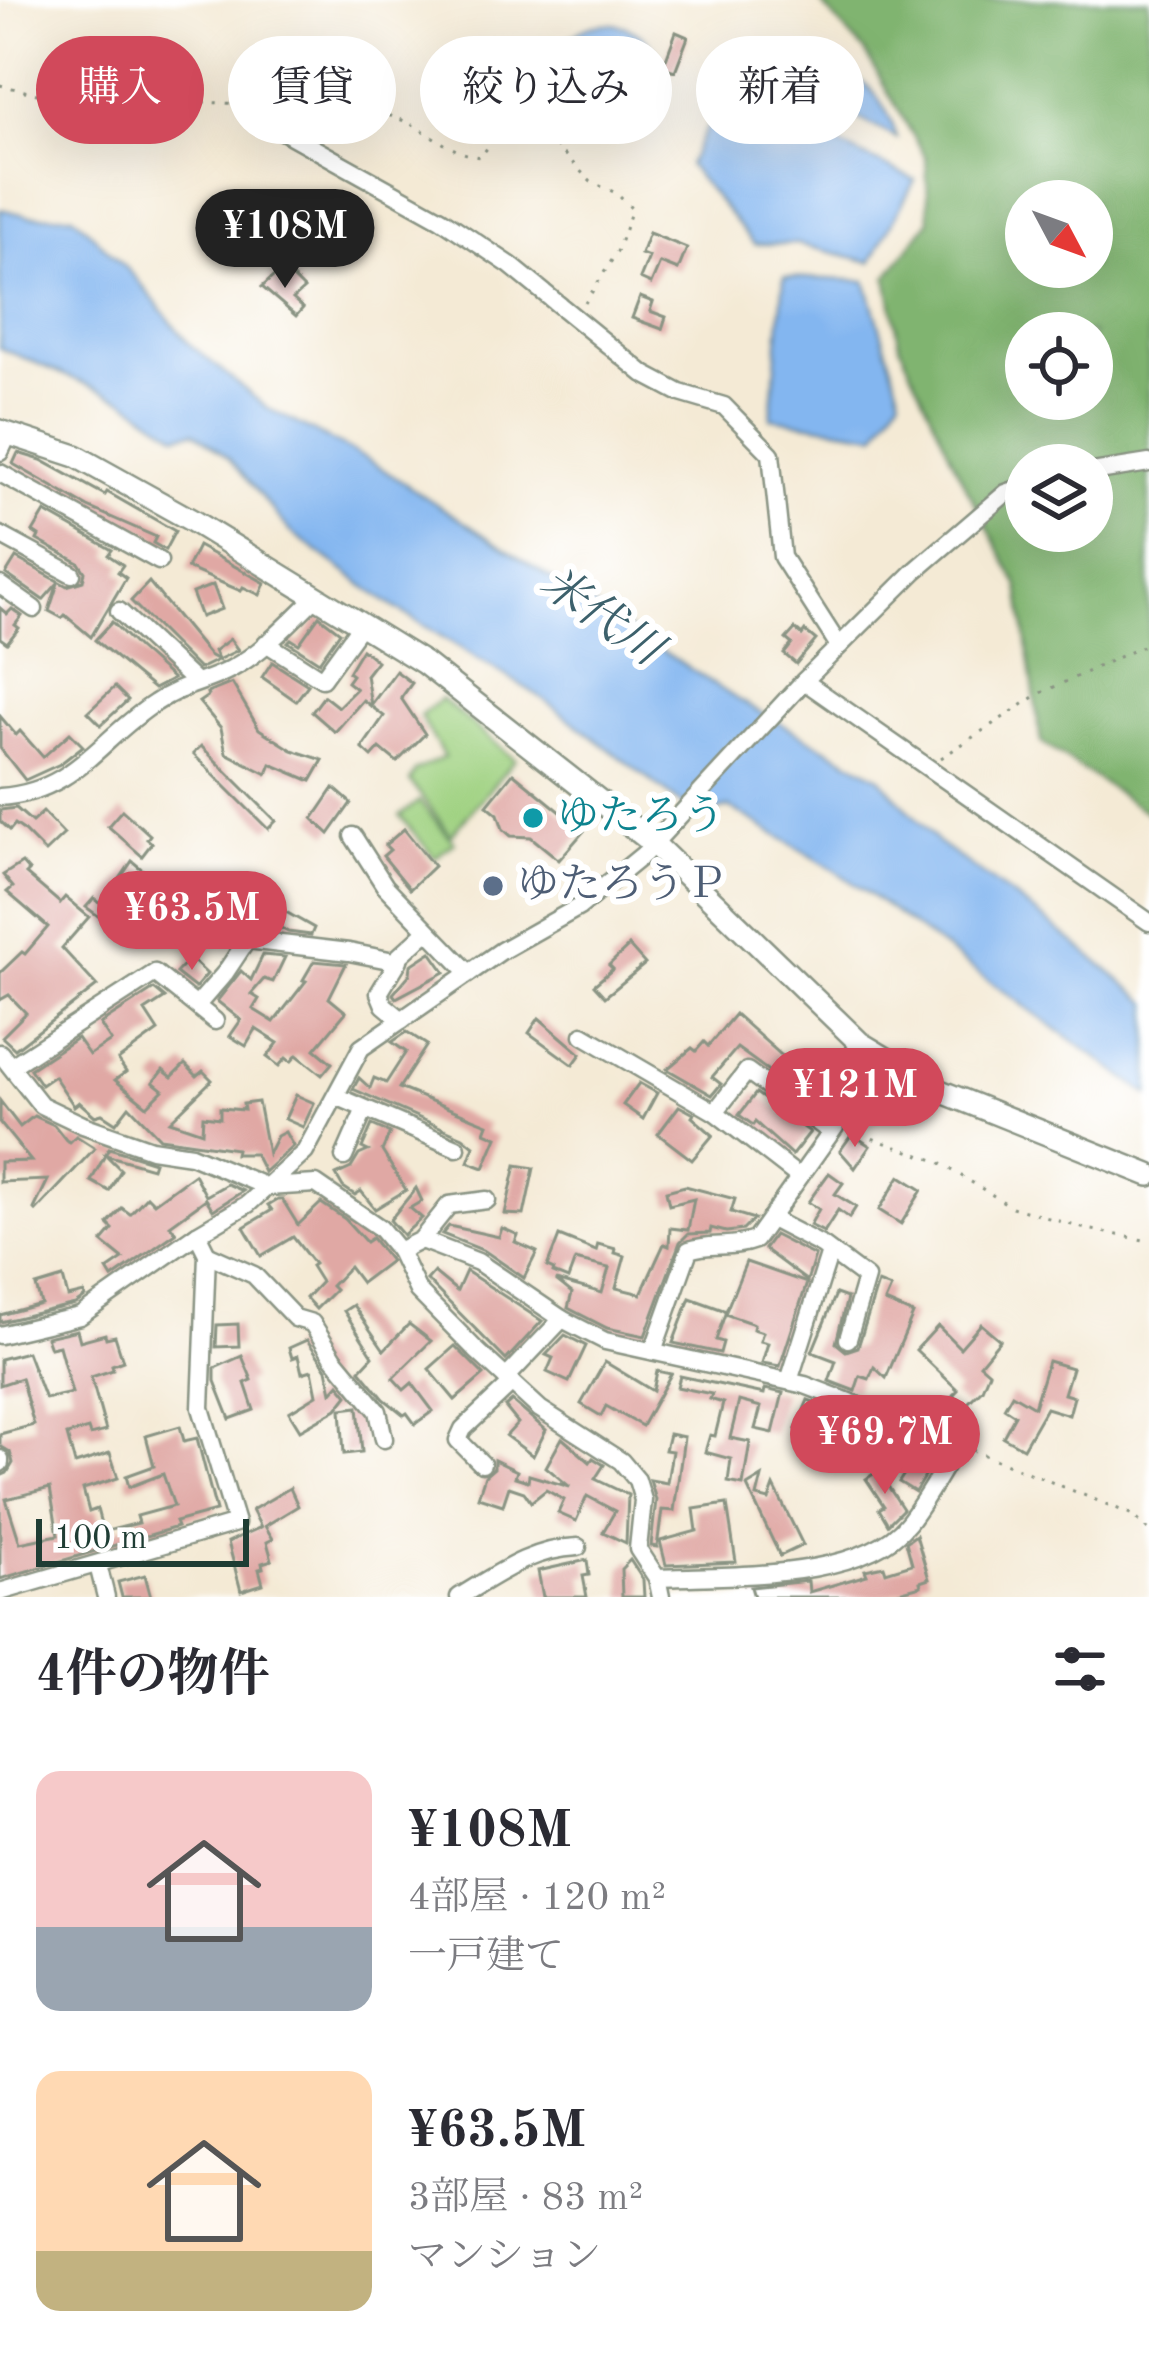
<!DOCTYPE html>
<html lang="ja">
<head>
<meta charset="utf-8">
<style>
	:root { --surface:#fff; --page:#f2f2f3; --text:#2b2b33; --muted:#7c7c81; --accent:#d1495b }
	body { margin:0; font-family:"Old Standard TT","Noto Serif JP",serif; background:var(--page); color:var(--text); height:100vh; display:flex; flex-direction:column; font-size:45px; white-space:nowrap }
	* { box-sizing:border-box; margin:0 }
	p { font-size:39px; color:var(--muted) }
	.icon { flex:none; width:66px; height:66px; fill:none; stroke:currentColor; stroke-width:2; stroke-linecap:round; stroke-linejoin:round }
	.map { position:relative; height:1597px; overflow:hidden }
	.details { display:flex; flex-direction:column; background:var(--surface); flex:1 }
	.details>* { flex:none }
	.banner { position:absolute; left:36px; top:36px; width:1077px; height:108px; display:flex; gap:24px }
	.needle { width:78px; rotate:131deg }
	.controls { position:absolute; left:1005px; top:180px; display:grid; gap:24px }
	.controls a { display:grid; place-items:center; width:108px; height:108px; border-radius:50%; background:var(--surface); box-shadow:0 12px 48px #0002; font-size:60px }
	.scale { position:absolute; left:36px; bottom:30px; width:213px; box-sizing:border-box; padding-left:12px; border:6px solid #1f3d34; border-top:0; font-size:33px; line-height:42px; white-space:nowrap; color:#1f3d34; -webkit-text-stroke:9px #fff; paint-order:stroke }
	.price { position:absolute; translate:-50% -102px; padding:0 27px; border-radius:42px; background:var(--accent); color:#fff; font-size:39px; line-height:78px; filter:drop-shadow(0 3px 6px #0008) }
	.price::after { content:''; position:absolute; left:50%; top:72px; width:36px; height:27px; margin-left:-18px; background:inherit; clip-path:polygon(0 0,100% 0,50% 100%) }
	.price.on { background:#222; color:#fff }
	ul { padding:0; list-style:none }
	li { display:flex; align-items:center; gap:36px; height:300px; padding:0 36px }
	li span { display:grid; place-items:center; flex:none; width:336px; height:240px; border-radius:24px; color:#555 }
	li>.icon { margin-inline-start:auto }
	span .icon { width:144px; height:144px; fill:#fffc; stroke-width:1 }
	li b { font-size:51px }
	h2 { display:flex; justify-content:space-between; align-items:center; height:144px; padding:0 36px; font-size:51px }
	.tag { padding:0 42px; border-radius:54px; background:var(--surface); box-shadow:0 12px 48px #0002; font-size:42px; line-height:108px }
	.tag.on { background:var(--accent); color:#fff }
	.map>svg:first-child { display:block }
</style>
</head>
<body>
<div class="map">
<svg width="1149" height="1597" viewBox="0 0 1149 1597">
	<rect width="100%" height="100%" fill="#fff"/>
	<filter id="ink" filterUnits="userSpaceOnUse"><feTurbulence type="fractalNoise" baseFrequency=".00833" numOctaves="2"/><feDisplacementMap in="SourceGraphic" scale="24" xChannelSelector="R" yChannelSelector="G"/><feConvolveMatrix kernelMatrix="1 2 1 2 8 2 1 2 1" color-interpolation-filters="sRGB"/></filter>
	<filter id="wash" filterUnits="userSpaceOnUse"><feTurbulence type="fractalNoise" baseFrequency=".004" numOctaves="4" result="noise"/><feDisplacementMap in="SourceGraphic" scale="48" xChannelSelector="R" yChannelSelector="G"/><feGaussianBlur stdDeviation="2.7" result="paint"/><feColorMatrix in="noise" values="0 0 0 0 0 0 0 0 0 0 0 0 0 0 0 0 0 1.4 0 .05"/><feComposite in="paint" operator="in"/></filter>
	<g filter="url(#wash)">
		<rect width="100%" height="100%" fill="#f4ead5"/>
		<g fill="#a0d282" stroke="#60885b" stroke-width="3">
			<path d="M441 699 515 759 451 835 410 781 415 771 444 757 420 716Z"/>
			<path d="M419 801 454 842 435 858 400 816Z"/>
		</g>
		<path fill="#80b470" stroke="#507852" stroke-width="3" fill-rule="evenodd" d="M818 0H1149V814L1041 742 1019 587 958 471 900 346 887 277 929 221 926 158 865 52ZM1026 201H1092V267H1026ZM1026 333H1092V399H1026ZM1026 465H1092V531H1026Z"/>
		<g fill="#83b6f0" stroke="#517a92" stroke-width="3">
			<circle cx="607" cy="80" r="56"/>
			<path d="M813 53C858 77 881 86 897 138L792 84Z"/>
			<path d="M726 92 915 180 871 262 798 244H754L688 165Z"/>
			<path d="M0 209 30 216 73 215 136 278 188 343 267 408 367 459 738 700 879 777 938 843 1043 918 1149 1003V1095L835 870 729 807 699 817 539 696 389 604 291 532 228 457 194 431 177 435 125 400 0 348Z"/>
			<path d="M784 277 866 281 901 396 876 434 771 418Z"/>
		</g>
		<g id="blocks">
			<g fill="#e0a8a4" fill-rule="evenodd">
				<path d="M676 32 688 37 675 71 663 67Z"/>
				<path d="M649 233 687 248 678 270 660 263 651 284 640 279 649 257 641 254Z"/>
				<path d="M283 268 304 289 293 299 303 308 296 316 262 287Z"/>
				<path d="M640 297 653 302 650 311 666 317 662 329 632 318Z"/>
				<path d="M18 453 41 460 105 495 107 492 175 531 165 550 153 543 156 537 88 507 13 464Z"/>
				<path d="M45 512 112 550 108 555 123 565 118 572 126 578 91 637 65 615 62 618 49 611 58 583 43 600 6 574 16 558 67 586 83 581 85 572 79 563 37 540 39 536 33 532Z"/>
				<path d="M198 546 265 583 260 595 243 587 241 591 187 568Z"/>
				<path d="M149 582 209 655 218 660 214 651 230 639 238 650 199 669 131 601Z"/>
				<path d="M213 585 222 609 201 617 192 593Z"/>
				<path d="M0 608 7 614 12 609 22 616 15 625 19 628 7 643 0 638Z"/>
				<path d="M319 616 340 632 319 662 288 642 291 639 299 644Z"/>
				<path d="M112 622 138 648 173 679 154 689 95 640Z"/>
				<path d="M795 629 802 635 805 631 816 640 796 664 784 654 792 644 786 639Z"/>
				<path d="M362 649 377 661 366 675 371 705 396 671 412 683 401 698 425 734 397 762 380 748 372 757 362 748 384 716 363 700 335 732 312 712 324 696 338 707 356 689 347 682 352 675 348 672Z"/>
				<path d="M272 662 308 685 296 701 262 677Z"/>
				<path d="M232 683 259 729 292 750 323 760 311 781 271 764 267 774 226 753 221 728 199 702 208 696 207 693Z"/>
				<path d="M115 687 128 700 101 725 88 712Z"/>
				<path d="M0 716 16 735 20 731 43 757 70 733 83 746 60 764 25 780 0 748Z"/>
				<path d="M201 746 276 821 268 829 193 754Z"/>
				<path d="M513 773 584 831 559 860 531 837 511 836 503 829 498 814 487 805Z"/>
				<path d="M334 788 351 803 329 834 313 819Z"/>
				<path d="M16 808 32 822 43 812 64 834 45 852 22 829 15 824 10 830 0 821V810Z"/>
				<path d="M122 810 150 835 147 839 152 843 142 856 108 826Z"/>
				<path d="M404 829 434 866 410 889 383 856 390 850 385 845Z"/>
				<path d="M132 861 151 877 138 892 166 912 154 930 139 919 125 936 86 907 94 898 102 905Z"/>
				<path d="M22 863 29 871 26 874 60 903 65 897 89 917 62 948 97 986 15 1049 2 1037 26 1013 9 995 0 1000V973L22 952 25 954 48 927 7 892 13 887 3 875Z"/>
				<path d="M181 903 209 923 193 945 166 925Z"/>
				<path d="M277 907 314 928 311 935 288 932 269 921Z"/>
				<path d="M629 946 645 964 605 997 594 985 613 969 609 965Z"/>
				<path d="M431 952 445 972 396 998 393 994 410 974 411 965Z"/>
				<path d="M263 955 285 957 273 982 264 979 251 994 259 999 253 1009 274 1022 306 981 303 980 314 961 346 964 329 998 346 1012 315 1049 332 1063 322 1075 297 1055 291 1062 286 1058 279 1066 267 1057 278 1043 256 1029 246 1046 230 1036 241 1020 217 1001 241 971 251 980Z"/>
				<path d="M190 958 207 974 195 988 176 973Z"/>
				<path d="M154 989 165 998 145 1011 158 1031 118 1060 126 1072 115 1080 147 1106 163 1090 153 1082 163 1070 172 1077 185 1064 197 1076 203 1071 212 1080 170 1121 202 1132 203 1116 220 1118V1108L244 1110 243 1104 258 1102 268 1154 277 1136 285 1132 293 1146 264 1172 255 1154H235L236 1149 160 1138 129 1106 116 1123 102 1114 95 1116 79 1102 74 1106 54 1076 41 1085 30 1069 77 1038 89 1055 111 1041 100 1024Z"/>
				<path d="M735 1014 797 1069 802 1063 816 1075 800 1094 737 1048 712 1077 721 1084 712 1095 667 1069 692 1048 696 1051 704 1042 708 1046Z"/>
				<path d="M539 1018 581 1054 573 1065 529 1033Z"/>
				<path d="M407 1032 427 1045 399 1088 488 1124 485 1132 497 1137 484 1168 468 1162 474 1146 463 1137 353 1089 359 1078 370 1088 374 1078 386 1083 406 1052 392 1042Z"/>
				<path d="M639 1083 657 1093 643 1119 623 1105Z"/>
				<path d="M875 1086 891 1096 875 1123 865 1117 868 1111 862 1108Z"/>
				<path d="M756 1093 810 1132 792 1155 755 1122 753 1125 739 1115Z"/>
				<path d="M296 1095 314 1103 303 1127 285 1119Z"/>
				<path d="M0 1101 20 1127 34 1116 54 1125 66 1140 70 1142 76 1136 95 1148 36 1211 34 1209 48 1180 0 1182V1162L31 1161 0 1123Z"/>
				<path d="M679 1106 694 1114 692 1117 713 1135 692 1160 658 1134Z"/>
				<path d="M372 1125 390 1133 382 1151 406 1190 375 1209 361 1191 355 1195 343 1187 336 1175 351 1168 359 1155 368 1151 362 1148Z"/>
				<path d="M852 1134 870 1146 855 1168 840 1151Z"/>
				<path d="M109 1148 154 1162 152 1168 106 1155 121 1170 109 1191 91 1181Z"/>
				<path d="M516 1165 534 1168 524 1215 505 1214Z"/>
				<path d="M829 1173 843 1183 835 1194 856 1207 849 1218 838 1210 824 1232 810 1225 819 1209 808 1202Z"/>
				<path d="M194 1174 206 1196 227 1184 243 1191 213 1210 206 1199 170 1225 176 1233 112 1278 107 1270 123 1259 102 1242 113 1229 108 1224 122 1208 130 1214 147 1196 154 1203Z"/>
				<path d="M900 1176 922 1190 901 1224 879 1210Z"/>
				<path d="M685 1186 735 1199 731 1212 754 1219 743 1230 726 1232 711 1228 710 1233 688 1234 680 1242 645 1336 607 1328 568 1308 572 1293 556 1280 602 1293 609 1268 575 1260 568 1279 553 1273 554 1270 547 1267 559 1236 596 1251 598 1244 616 1249 615 1253 625 1256 616 1288 641 1294 664 1244 669 1246 670 1228 688 1230 694 1199 669 1205 666 1191Z"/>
				<path d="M416 1188 422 1201 410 1208 422 1218 403 1235 390 1220Z"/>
				<path d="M278 1199H282L298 1225 321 1203 345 1219 366 1242 372 1238 390 1261 361 1283 349 1267 331 1286 335 1290 316 1309 306 1298 321 1282 311 1266 314 1264 293 1237 261 1256 244 1227 272 1210 268 1205Z"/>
				<path d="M449 1226 499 1237 502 1228 518 1235 515 1242 537 1252 524 1278 485 1251 442 1234Z"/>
				<path d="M774 1235 815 1256 807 1281 764 1249Z"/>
				<path d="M746 1262 807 1283 780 1366 762 1363 768 1343 760 1341 763 1332 753 1329 754 1324 725 1314 716 1340 723 1342 720 1353 673 1343 690 1298 726 1311Z"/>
				<path d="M466 1271 542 1321 506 1360 427 1280 434 1272 457 1291Z"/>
				<path d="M63 1278 68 1297 84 1293 85 1297 75 1304 0 1322V1315L41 1304 36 1286Z"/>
				<path d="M878 1283 891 1288 885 1302 913 1314 886 1378 874 1367 869 1379 860 1376 855 1391 829 1381 836 1361 812 1352 836 1294 847 1298 836 1343 846 1351 858 1347Z"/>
				<path d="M353 1305 384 1350 409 1324 431 1341 393 1378 404 1390 412 1383 433 1411 415 1424 407 1413 404 1415 384 1399 360 1370 373 1356 344 1311Z"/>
				<path d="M238 1324 239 1346 216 1347 217 1325Z"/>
				<path d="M981 1324 1000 1340 980 1364 989 1372 982 1389 965 1406 953 1395 958 1390 916 1350 938 1326 960 1348Z"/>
				<path d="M77 1330 80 1341 105 1334 106 1338 115 1336 123 1361 112 1365 113 1370 91 1377 106 1431 90 1435 88 1429 67 1435 75 1464 110 1453 118 1478 83 1489 89 1512 97 1509 103 1532 139 1523 137 1516 174 1506 163 1474 129 1487 126 1476 154 1466 146 1436 180 1426 184 1441 197 1438 216 1511 175 1522 177 1527 0 1579V1476L7 1473 13 1463 10 1452 0 1446V1434L34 1425 21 1378 0 1385V1359L27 1352 45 1399 72 1393 59 1346 50 1348 46 1337ZM50 1488 58 1535 20 1543 6 1499Z"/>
				<path d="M565 1335 586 1346 569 1382 547 1372 553 1358 546 1355Z"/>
				<path d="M307 1340 327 1369 332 1392 339 1384 348 1395 337 1409 300 1430 289 1412 317 1395 312 1370 302 1373 298 1356 292 1358 289 1348Z"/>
				<path d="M455 1346 484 1375 455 1400 429 1369Z"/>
				<path d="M242 1356 252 1380 245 1383 254 1410 230 1419 215 1381V1368Z"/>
				<path d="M1048 1361 1072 1368 1064 1394 1074 1397 1069 1415 1046 1408 1023 1448 1003 1437 1015 1415 1004 1408 1012 1394 1034 1407Z"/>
				<path d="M605 1362 653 1391 657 1371 671 1374 642 1426 606 1406 601 1416 581 1404Z"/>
				<path d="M680 1376 764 1394 765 1389 783 1393 773 1433 755 1429 761 1407 739 1401 730 1438 750 1442 743 1485 728 1482 731 1459 705 1452 710 1435 715 1436 723 1403 710 1399 712 1394 677 1387Z"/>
				<path d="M808 1400 838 1411 832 1429 823 1426 819 1438 796 1429Z"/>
				<path d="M512 1401 546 1430 533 1456 506 1436 518 1423 505 1407Z"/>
				<path d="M358 1407 362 1452 344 1454 341 1409Z"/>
				<path d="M669 1434 684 1437 674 1511 662 1510 657 1547 651 1546 656 1500 650 1480 667 1483 672 1451 665 1450Z"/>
				<path d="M562 1438 590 1462 593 1458 604 1465 595 1479 628 1495 626 1543 603 1532 615 1511 587 1496 576 1521 558 1513 564 1500 546 1490 531 1502 524 1492 509 1487 503 1505 478 1497 485 1476 494 1468V1460L517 1471 515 1477 528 1481 529 1475 570 1487 546 1467Z"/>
				<path d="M914 1459 929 1468 915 1492 899 1482Z"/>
				<path d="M878 1471 903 1509 888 1524 879 1509 884 1506 866 1479Z"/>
				<path d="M762 1477 757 1497 769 1500 774 1486 803 1545 780 1556 747 1486Z"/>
				<path d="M290 1488 298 1506 265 1526 273 1539 267 1542 272 1560 262 1563 263 1568 259 1569 263 1584 241 1591 228 1542 261 1527 252 1510Z"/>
				<path d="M727 1504 736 1562 666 1565 660 1541 697 1531 694 1509Z"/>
				<path d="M916 1535 929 1579 920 1582 921 1586 880 1597H754L751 1587 808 1581 809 1592 867 1575 865 1570 884 1566 886 1572 912 1564 906 1542Z"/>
				<path d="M587 1560 589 1575 583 1576 587 1597H543L538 1571Z"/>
				<path d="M630 1560 643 1580 644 1597H622L621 1569Z"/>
				<path d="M145 1575 151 1597H122L118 1582Z"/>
			</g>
		</g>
	</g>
	<g filter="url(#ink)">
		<use href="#blocks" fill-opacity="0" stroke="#8a9484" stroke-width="3"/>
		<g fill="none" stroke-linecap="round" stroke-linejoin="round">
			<g stroke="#8a9484" stroke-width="21">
				<g id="minor">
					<path d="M259 104 279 129 441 219 510 265 644 374 680 393 724 406 771 454 782 557 839 646"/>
					<path d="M0 452 9 433"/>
					<path d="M1092 472 1149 463"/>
					<path d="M0 473 159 561"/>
					<path d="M0 535 72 574"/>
					<path d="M0 585 34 609"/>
					<path d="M119 611 194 681"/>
					<path d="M266 643 322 679 361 625"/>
					<path d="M804 681 1149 922"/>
					<path d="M0 797C75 792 99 739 155 703 181 685 205 683 231 669 263 652 290 622 316 597"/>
					<path d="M353 836 385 886 469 973"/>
					<path d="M399 960 379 993 384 1005 402 1020"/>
					<path d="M198 1004 225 973 247 940 349 952 394 961 427 931"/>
					<path d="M583 1035 715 1112 799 1177"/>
					<path d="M0 1053 41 1105 83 1125 151 1149 191 1155 267 1187 316 1184 380 1228 399 1251 421 1240 449 1205 487 1200"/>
					<path d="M13 1065 155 973 215 1021"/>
					<path d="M336 1096 457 1148"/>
					<path d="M715 1112 747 1071 831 1132"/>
					<path d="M344 1157 365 1109"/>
					<path d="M771 1219 823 1246 866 1278 848 1339"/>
					<path d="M421 1240 478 1262 562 1319 605 1341 805 1385 958 1444C942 1470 927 1499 908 1523 861 1582 726 1574 657 1578"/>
					<path d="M399 1251 418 1291 476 1350 540 1409 621 1461 637 1480 643 1500 638 1549 657 1578 661 1597"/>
					<path d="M207 1254 254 1275 295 1318 312 1323 334 1358 378 1411 384 1439"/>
					<path d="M0 1335 80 1316 197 1234 248 1204 305 1152 361 1048 501 951 579 907 644 854 804 681 915 571 1006 493 1026 486"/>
					<path d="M653 1351 689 1250C710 1242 732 1249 755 1240L835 1127 840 1074 860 1043"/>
					<path d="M506 1378 562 1319"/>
					<path d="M789 1381 830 1252"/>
					<path d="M0 1459V1463"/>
					<path d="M482 1464 458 1440 463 1429 512 1383"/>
					<path d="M98 1565 106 1597"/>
					<path d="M0 1592 236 1523 201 1408 207 1254 197 1234"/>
					<path d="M459 1597C499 1573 531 1549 578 1547"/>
				</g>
			</g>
			<g stroke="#8a9484" stroke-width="26">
				<path id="tertiary" d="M0 431 76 456 191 520 424 663 653 843 860 1043 940 1091 1149 1175"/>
			</g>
			<g stroke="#8a9484" stroke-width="3" stroke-dasharray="3 9" stroke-linecap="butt">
				<path d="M0 85 37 94 243 104"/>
				<path d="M282 105C320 107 369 105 404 121 432 133 450 153 480 157L510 120 532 121 591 182 616 193 632 209 617 252 585 303"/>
				<path d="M941 758 1039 694 1149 643"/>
				<path d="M853 1125 869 1137 937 1161 1012 1207 1082 1228 1149 1241"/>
				<path d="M972 1450 1133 1515 1149 1531"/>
			</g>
			<use href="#minor" stroke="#fff" stroke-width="16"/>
			<use href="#tertiary" stroke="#fff" stroke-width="21"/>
		</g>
	</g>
	<circle fill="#0f9aa8" stroke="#fff" stroke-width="4.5" cx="533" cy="818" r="12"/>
	<circle fill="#5c6f8a" stroke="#fff" stroke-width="4.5" cx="493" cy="886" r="12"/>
	<g text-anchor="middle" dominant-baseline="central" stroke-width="12" stroke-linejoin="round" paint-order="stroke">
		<g font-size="42" fill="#0d838f" stroke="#fff" text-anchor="start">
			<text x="557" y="818">ゆたろう</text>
		</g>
		<g font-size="42" fill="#4e5e75" stroke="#fff" text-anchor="start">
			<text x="517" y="886">ゆたろうＰ</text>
		</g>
		<g font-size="45" font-style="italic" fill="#3d616c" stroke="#fff">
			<text transform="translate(600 618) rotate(35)">米代川</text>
		</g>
	</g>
</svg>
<div class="controls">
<a><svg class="needle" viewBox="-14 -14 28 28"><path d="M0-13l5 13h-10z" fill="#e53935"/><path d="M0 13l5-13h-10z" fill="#7c7c81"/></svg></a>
<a><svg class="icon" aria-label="locate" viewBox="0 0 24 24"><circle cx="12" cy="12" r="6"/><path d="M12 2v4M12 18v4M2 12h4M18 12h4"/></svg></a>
<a><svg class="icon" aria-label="layers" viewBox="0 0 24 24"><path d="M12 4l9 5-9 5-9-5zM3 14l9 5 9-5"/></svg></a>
</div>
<div class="scale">100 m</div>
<b class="price on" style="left:285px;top:291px">¥108M</b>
<b class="price" style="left:192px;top:973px">¥63.5M</b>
<b class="price" style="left:855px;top:1150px">¥121M</b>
<b class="price" style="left:885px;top:1497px">¥69.7M</b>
<div class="banner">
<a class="tag on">購入</a>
<a class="tag">賃貸</a>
<a class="tag">絞り込み</a>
<a class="tag">新着</a>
</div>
</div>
<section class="details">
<h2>4件の物件<svg class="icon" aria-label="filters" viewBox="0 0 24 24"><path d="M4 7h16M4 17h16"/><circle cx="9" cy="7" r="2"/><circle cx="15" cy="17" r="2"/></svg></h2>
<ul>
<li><span style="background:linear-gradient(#f6c9c9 65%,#9aa5b1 0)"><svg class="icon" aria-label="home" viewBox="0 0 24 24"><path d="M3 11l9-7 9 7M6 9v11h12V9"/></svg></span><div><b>¥108M</b><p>4部屋 · 120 m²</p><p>一戸建て</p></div></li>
<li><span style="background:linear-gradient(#ffd9b3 75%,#c2b280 0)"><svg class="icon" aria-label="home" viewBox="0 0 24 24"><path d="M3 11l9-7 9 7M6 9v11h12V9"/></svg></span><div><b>¥63.5M</b><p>3部屋 · 83 m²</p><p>マンション</p></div></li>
</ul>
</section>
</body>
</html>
